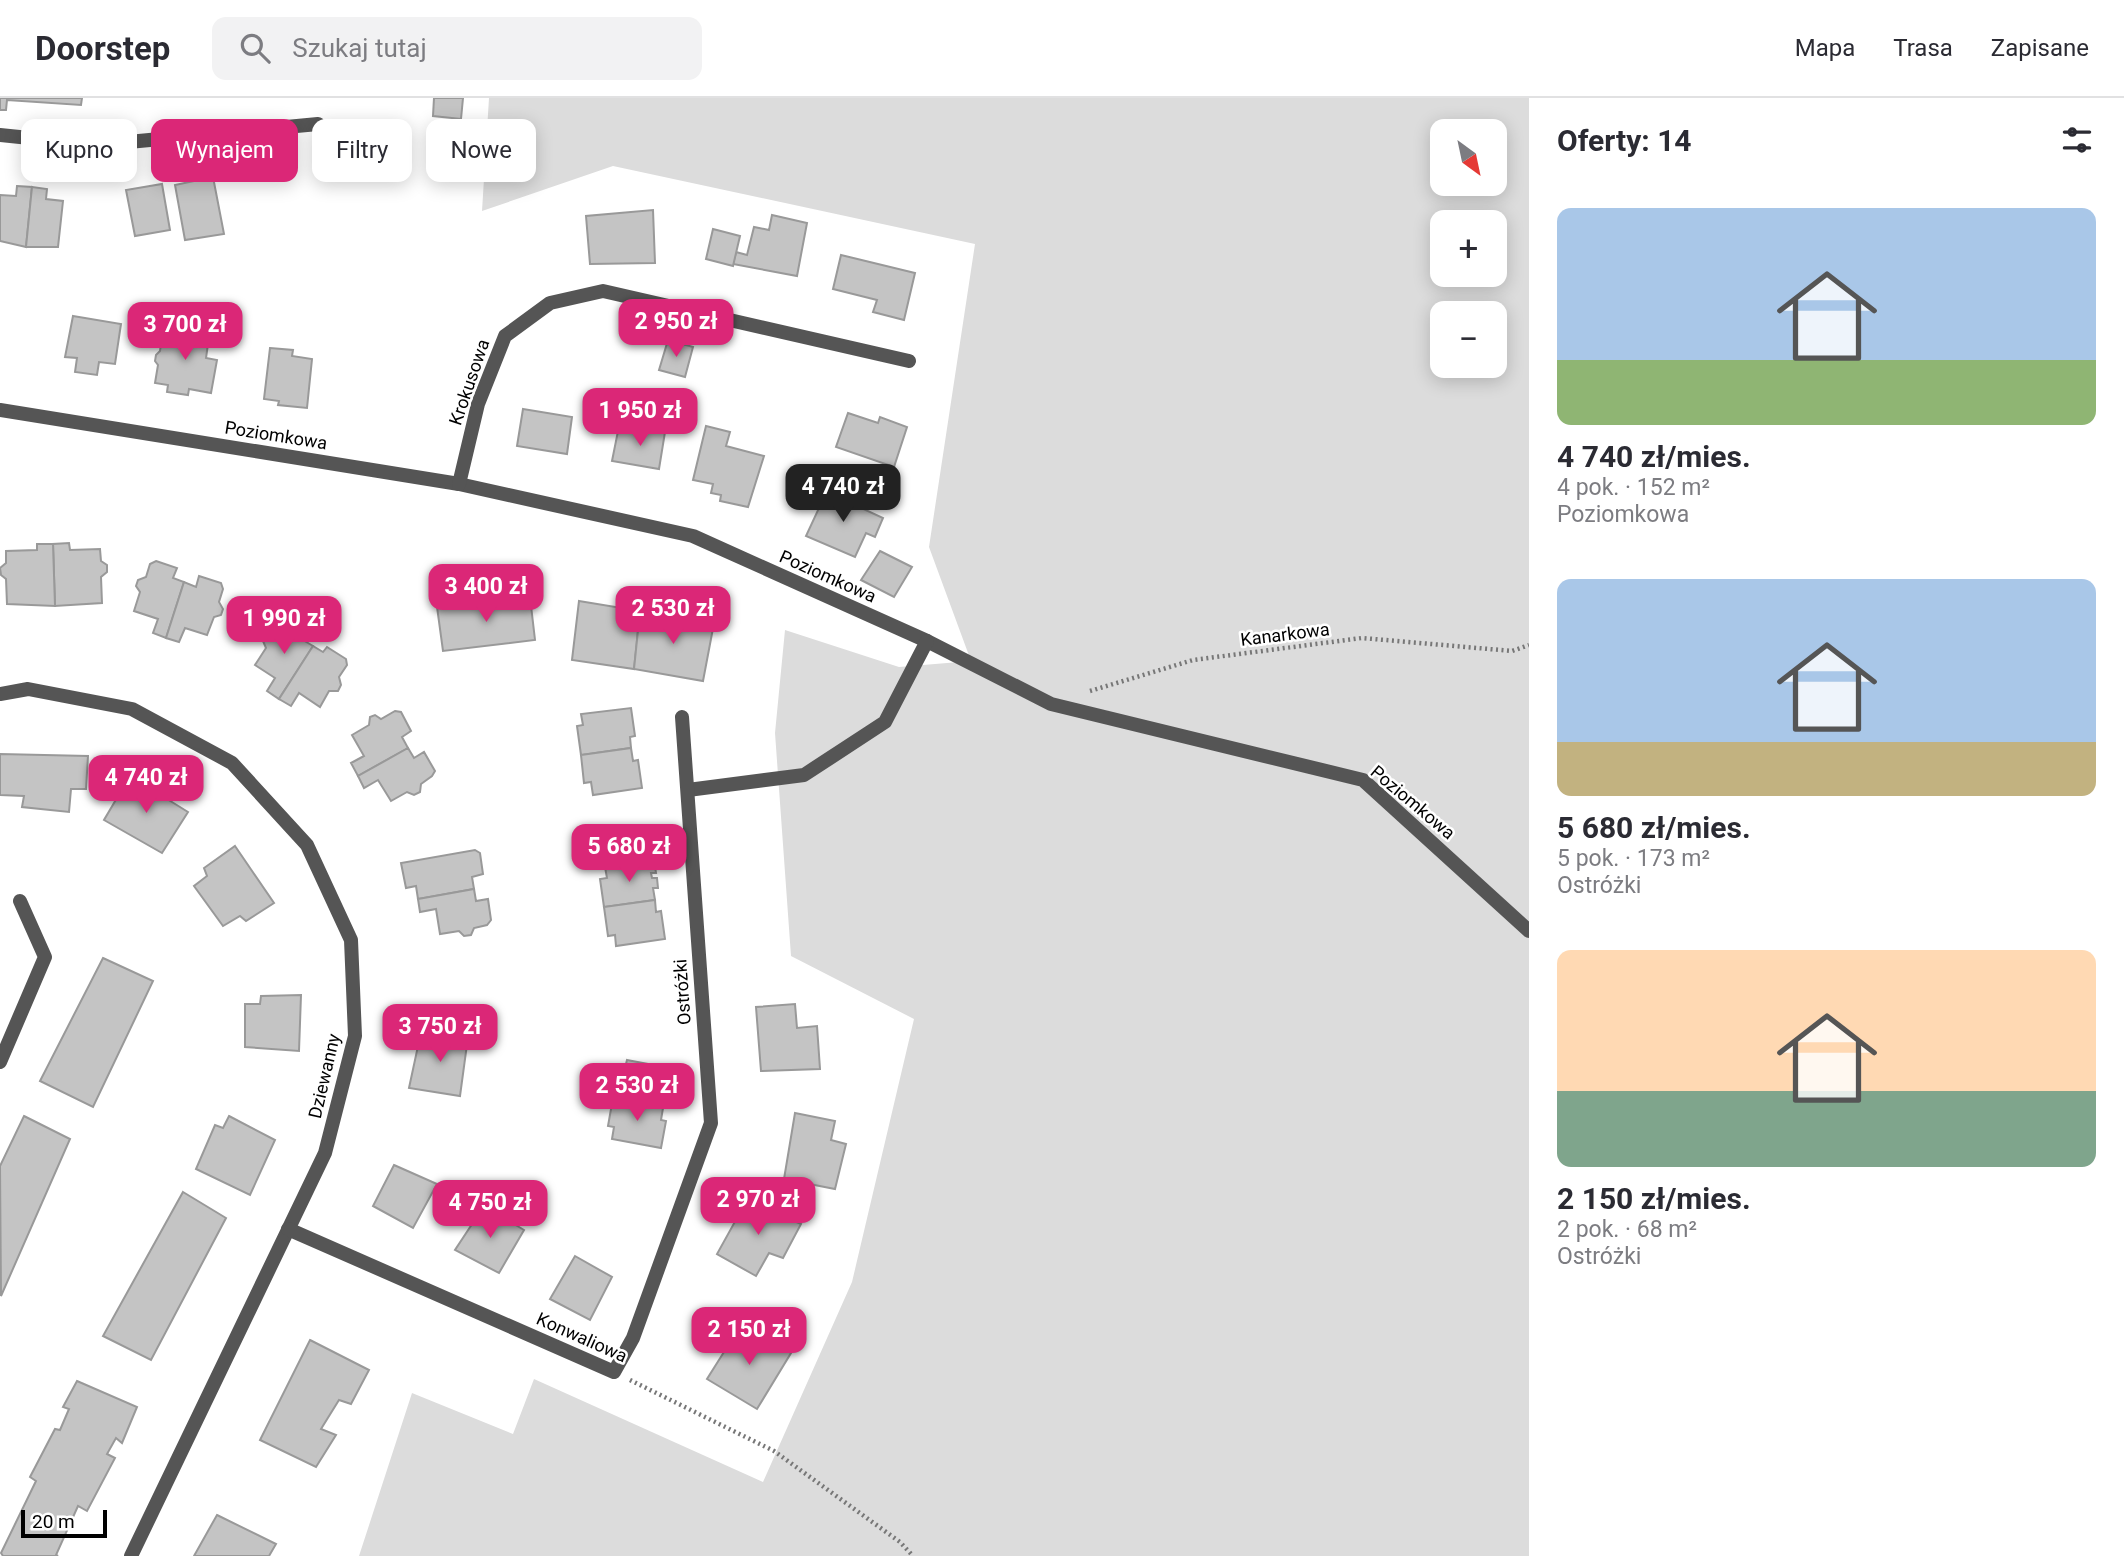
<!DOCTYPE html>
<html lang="pl">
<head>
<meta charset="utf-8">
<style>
	:root { --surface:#fff; --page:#f2f2f3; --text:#2b2b33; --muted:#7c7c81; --line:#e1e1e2; --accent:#db2777 }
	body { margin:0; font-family:Roboto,sans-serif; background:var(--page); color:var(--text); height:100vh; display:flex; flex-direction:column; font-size:26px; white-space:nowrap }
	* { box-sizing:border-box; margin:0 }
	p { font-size:23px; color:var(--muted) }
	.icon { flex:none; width:38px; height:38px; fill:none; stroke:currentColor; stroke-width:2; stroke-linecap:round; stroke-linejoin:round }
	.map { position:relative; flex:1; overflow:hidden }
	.panel { display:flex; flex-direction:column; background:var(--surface); width:595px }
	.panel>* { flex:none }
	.banner { position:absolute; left:21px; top:21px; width:665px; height:63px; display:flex; gap:14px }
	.needle { width:46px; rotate:147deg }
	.tools { position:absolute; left:1430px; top:21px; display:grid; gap:14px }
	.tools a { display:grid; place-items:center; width:77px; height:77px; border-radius:14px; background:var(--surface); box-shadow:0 4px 18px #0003; font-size:35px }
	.scale { position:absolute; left:21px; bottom:18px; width:86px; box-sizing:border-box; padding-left:7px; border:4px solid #000; border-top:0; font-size:19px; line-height:24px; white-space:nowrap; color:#000; -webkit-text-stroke:5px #fff; paint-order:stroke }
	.price { position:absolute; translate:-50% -60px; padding:0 16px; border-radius:14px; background:var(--accent); color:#fff; font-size:23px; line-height:46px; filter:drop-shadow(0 2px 4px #0008) }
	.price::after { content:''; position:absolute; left:50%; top:42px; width:21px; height:16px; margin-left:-10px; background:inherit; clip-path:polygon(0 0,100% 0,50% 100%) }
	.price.selected { background:#222; color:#fff }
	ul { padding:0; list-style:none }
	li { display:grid; align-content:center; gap:14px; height:371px; padding:0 28px }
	li span { display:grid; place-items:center; height:217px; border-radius:14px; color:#555 }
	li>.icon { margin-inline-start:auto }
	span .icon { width:126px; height:126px; fill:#fffc; stroke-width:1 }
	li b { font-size:30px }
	h2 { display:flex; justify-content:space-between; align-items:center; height:84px; padding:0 28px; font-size:30px }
	.pill { padding:0 24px; border-radius:14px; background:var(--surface); box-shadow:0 4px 18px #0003; font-size:24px; line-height:63px }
	.pill.selected { background:var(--accent); color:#fff }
	header { display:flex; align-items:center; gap:42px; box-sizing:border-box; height:98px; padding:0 35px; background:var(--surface); border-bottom:2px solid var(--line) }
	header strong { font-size:33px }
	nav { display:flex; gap:38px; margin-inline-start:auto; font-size:24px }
	.search { width:490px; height:63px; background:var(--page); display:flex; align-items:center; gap:18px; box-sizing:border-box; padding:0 24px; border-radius:14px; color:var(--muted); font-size:26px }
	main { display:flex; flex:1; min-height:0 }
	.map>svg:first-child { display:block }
</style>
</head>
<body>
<header>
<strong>Doorstep</strong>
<div class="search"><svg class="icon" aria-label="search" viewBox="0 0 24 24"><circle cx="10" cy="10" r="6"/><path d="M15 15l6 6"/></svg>Szukaj tutaj</div>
<nav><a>Mapa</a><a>Trasa</a><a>Zapisane</a></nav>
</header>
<main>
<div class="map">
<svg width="1529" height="1458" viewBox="0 0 1529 1458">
	<rect width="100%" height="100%" fill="#fff"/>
	<path fill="#dcdcdc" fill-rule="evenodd" d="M489 0H1529V1458H359L412 1295 513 1336 534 1281 763 1384 852 1184 914 921 791 858 775 635 785 532 899 569 971 563 929 449 975 146 613 68 482 113ZM1442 33H1494V86H1442ZM1442 124H1494V177H1442ZM1442 215H1494V268H1442Z"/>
	<g fill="#c4c4c4" stroke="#999" stroke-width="2">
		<path d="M0 0H82L81 7 7 2 6 12H0Z"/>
		<path d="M434 0H463L461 21 433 18Z"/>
		<path d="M213 79 224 136 185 142 175 87Z"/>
		<path d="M162 86 170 132 135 138 126 92Z"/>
		<path d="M17 88 32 89 26 149 0 143V97L16 98Z"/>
		<path d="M32 89 47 91 46 101 63 103 58 149H26Z"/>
		<path d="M653 112 655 165 590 166 586 118Z"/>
		<path d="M772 117 807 125 797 178 733 166 736 154 747 157 754 129 769 132Z"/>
		<path d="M713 131 740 138 733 168 706 161Z"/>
		<path d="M841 157 915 175 904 222 873 214 877 202 833 191Z"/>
		<path d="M73 218 121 226 115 266 99 264 97 277 75 274 77 260 65 259Z"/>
		<path d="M186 225 198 227 202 234V238L209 239 206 260 217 262 211 295 189 291 188 297 167 294 168 287 155 285 158 267 155 263 156 257 160 253 162 239 170 233 180 235Z"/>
		<path d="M668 242 693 249 685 279 659 272Z"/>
		<path d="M270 250 293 252 292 258 312 261 307 310 278 307 279 303 264 301Z"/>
		<path d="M523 311 572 319 567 356 517 348Z"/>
		<path d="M848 315 878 325 880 319 907 329 894 369 836 349Z"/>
		<path d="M706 328 730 334 726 348 764 358 748 409 720 403 721 397 711 395 713 386 693 382Z"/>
		<path d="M637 329 665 334 659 371 612 363 618 333 636 335Z"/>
		<path d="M826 395 836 399 840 397 855 404 857 408 883 420 875 439 866 435 855 459 806 438Z"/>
		<path d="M69 445 70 452 100 451 101 463 107 467V474L101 479 102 505 55 508 53 446Z"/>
		<path d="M37 446H53L55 508 7 506 6 481 1 477 0 470 6 465V453L37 452Z"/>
		<path d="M880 453 912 469 894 499 861 482Z"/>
		<path d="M156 463 177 470 173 480 184 484 166 540 153 535 158 521 134 513 140 494 136 488 138 482 146 479 150 466Z"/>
		<path d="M199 478 221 485 223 491 219 504 223 511 221 517 214 519 207 537 185 530 179 544 166 540 184 484 196 489Z"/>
		<path d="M530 499 535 542 443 553 437 509Z"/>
		<path d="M579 503 640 513 634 571 572 562Z"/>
		<path d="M640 513 714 525 703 583 634 571Z"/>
		<path d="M288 524 307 536 303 542 313 548 279 601 267 593 275 580 255 567 266 550 263 543 266 538 274 537 282 525Z"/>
		<path d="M313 548 323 554 327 549 346 561 347 567 339 579 341 587 338 593H329L320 609 299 595 291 608 279 601Z"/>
		<path d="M631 610 635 638 630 639 631 650 581 657 577 628 583 627 581 616Z"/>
		<path d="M395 613 401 614 411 633 402 639 408 650 358 678 351 665 364 658 352 637 369 627 370 619 375 617 381 621Z"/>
		<path d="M408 650 414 660 424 654 435 673 432 678 421 686 420 694 414 697 407 694 391 703 378 682 364 690 358 678Z"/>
		<path d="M631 650 633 663 638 662 642 690 593 697 591 684 584 685 581 657Z"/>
		<path d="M0 656 88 658 86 691H71L69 714 22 709 24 698 0 697Z"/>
		<path d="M130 678 188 714 162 755 104 722Z"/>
		<path d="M235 748 274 805 246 823 240 818 223 828 194 788 207 778 204 770Z"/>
		<path d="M475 752 480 755 483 776 472 779 474 791 418 801 416 788 406 790 401 765Z"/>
		<path d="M654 762 656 775H651L652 780H657L658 790H653L655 802 604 809 600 781 607 780 605 769Z"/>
		<path d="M474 791 476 803 488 801 491 822 487 827 474 830 471 837 464 838 459 833 440 836 436 811 420 814 418 801Z"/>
		<path d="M655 802 656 814 661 813 665 841 616 848 615 837 608 838 604 809Z"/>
		<path d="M103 860 153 883 93 1009 40 983Z"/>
		<path d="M301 897 299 953 245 949V906H260L261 898Z"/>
		<path d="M795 906 797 930 817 928 820 971 761 973 756 909Z"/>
		<path d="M421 934 468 939 460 998 409 990Z"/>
		<path d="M627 962 675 971 670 999 665 998 663 1010 613 1000 618 972 624 974Z"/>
		<path d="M613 1000 663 1010 661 1022 666 1023 661 1050 612 1041 614 1029 608 1028Z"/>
		<path d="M795 1015 835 1023 831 1042 846 1046 835 1091 784 1081Z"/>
		<path d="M24 1018 70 1041 1 1198 0 1068Z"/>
		<path d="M229 1018 275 1042 250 1097 196 1071 215 1027 223 1030Z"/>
		<path d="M394 1067 437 1086 413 1130 373 1108Z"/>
		<path d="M183 1094 226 1120 151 1262 103 1238Z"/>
		<path d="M747 1102 801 1126 783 1160 769 1155 756 1178 717 1156Z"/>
		<path d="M484 1108 524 1132 499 1175 455 1152Z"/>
		<path d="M575 1158 612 1179 590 1222 550 1201Z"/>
		<path d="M741 1227 791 1255 757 1311 707 1281Z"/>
		<path d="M310 1242 369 1272 351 1306 339 1302 321 1331 336 1337 316 1369 260 1342Z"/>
		<path d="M77 1283 137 1309 122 1345 116 1340 107 1356 115 1360 87 1413 78 1408 56 1457 58 1458H3L1 1455 36 1383 30 1379 55 1331 60 1332 69 1311 63 1309Z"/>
		<path d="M217 1417 276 1446 269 1458H194Z"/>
	</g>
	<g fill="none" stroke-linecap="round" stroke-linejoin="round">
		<g stroke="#777" stroke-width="4.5" stroke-dasharray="2 3.5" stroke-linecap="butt">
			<path d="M1090 593 1193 562 1362 540 1512 553 1529 547"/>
			<path d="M630 1282 774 1353 900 1444 913 1458"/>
		</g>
		<g stroke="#555" stroke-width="14">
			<path d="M0 37 97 47 318 26"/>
			<path d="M0 312 459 386 693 438 927 543 1051 606 1363 682 1529 833"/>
			<path d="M459 386 478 306 505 238 550 205 603 193 909 263"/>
			<path d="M0 596 28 591 132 611 232 665 307 747 351 842 355 938 325 1055 131 1458"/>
			<path d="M688 692 804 677 885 624 927 543"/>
			<path d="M0 964 45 859 20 803"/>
			<path d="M288 1131 614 1274 633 1240 711 1025 682 619"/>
		</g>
	</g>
	<g text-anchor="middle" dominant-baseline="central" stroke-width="5" stroke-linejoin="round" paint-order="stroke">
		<g font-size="18" fill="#000" stroke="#fff">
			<text transform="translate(469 284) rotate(-71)">Krokusowa</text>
			<text transform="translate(276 337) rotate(9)">Poziomkowa</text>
			<text transform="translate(828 478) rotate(24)">Poziomkowa</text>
			<text transform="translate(1285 536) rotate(-7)">Kanarkowa</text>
			<text transform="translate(1413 704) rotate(40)">Poziomkowa</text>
			<text transform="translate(682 894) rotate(-94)">Ostróżki</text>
			<text transform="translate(324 978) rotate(-77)">Dziewanny</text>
			<text transform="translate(582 1239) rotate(24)">Konwaliowa</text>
		</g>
	</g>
</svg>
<div class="tools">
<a><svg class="needle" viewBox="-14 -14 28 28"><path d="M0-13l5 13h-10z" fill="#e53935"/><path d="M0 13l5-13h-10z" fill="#7c7c81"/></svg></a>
<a>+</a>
<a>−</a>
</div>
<div class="scale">20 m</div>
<b class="price" style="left:676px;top:261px">2 950 zł</b>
<b class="price" style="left:185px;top:264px">3 700 zł</b>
<b class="price" style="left:640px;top:350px">1 950 zł</b>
<b class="price selected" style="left:843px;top:426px">4 740 zł</b>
<b class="price" style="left:486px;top:526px">3 400 zł</b>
<b class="price" style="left:673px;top:548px">2 530 zł</b>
<b class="price" style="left:284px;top:558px">1 990 zł</b>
<b class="price" style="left:146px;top:717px">4 740 zł</b>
<b class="price" style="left:629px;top:786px">5 680 zł</b>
<b class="price" style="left:440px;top:966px">3 750 zł</b>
<b class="price" style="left:637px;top:1025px">2 530 zł</b>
<b class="price" style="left:758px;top:1139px">2 970 zł</b>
<b class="price" style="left:490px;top:1142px">4 750 zł</b>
<b class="price" style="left:749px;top:1269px">2 150 zł</b>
<div class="banner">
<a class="pill">Kupno</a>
<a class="pill selected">Wynajem</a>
<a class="pill">Filtry</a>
<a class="pill">Nowe</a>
</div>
</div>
<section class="panel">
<h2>Oferty: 14<svg class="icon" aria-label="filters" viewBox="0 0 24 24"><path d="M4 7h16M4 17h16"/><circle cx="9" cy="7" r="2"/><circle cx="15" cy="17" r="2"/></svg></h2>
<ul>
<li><span style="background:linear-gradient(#a9c7e8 70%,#8fb573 0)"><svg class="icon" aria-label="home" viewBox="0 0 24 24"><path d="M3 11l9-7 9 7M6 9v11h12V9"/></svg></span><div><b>4 740 zł/mies.</b><p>4 pok. · 152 m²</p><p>Poziomkowa</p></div></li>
<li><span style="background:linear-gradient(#a9c7e8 75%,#c2b280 0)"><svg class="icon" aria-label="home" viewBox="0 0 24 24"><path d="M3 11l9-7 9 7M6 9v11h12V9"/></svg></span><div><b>5 680 zł/mies.</b><p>5 pok. · 173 m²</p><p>Ostróżki</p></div></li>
<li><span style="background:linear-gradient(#ffd9b3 65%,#7fa58c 0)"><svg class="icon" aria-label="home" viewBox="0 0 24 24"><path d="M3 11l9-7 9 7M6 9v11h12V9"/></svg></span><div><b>2 150 zł/mies.</b><p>2 pok. · 68 m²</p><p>Ostróżki</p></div></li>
</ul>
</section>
</main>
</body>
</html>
